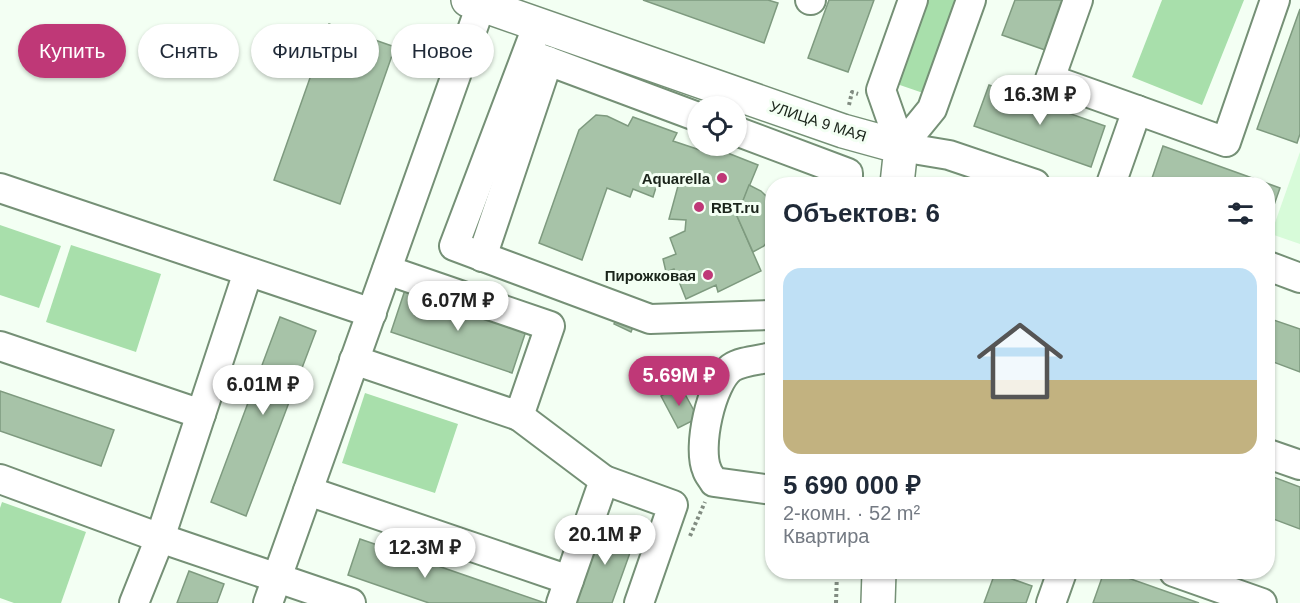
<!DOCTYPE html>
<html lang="ru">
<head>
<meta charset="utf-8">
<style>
	:root { --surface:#fff; --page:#f6f6f7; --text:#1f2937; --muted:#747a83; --accent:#bf3877 }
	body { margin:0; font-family:Helvetica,sans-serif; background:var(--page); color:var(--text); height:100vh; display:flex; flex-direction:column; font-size:22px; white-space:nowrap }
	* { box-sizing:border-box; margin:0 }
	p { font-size:20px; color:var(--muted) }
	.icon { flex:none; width:33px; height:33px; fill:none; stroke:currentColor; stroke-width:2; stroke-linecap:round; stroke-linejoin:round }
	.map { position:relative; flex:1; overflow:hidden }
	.side { position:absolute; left:765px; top:177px; width:510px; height:402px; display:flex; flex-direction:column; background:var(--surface); border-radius:24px; box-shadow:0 2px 4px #0004 }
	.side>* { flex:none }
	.banner { position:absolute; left:18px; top:24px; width:570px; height:54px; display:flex; gap:12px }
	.tools { position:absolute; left:687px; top:96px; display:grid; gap:12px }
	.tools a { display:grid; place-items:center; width:60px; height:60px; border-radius:50%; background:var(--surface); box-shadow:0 2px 4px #0004; font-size:30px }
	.price { position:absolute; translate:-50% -51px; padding:0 14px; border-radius:21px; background:#fff; color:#222; font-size:20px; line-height:39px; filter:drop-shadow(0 2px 3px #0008) }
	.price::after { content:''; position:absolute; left:50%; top:36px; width:18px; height:14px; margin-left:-9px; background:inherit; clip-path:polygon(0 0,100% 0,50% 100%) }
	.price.current { background:var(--accent); color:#fff }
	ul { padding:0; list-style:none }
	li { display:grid; align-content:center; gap:12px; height:318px; padding:0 18px }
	li span { display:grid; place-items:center; height:186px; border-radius:18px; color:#555 }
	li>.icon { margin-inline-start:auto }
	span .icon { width:108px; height:108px; fill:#fffc; stroke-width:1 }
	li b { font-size:26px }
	h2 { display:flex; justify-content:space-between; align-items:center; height:72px; padding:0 18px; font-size:26px }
	.tag { padding:0 21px; border-radius:27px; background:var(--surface); box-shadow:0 2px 4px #0004; font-size:21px; line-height:54px }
	.tag.current { background:var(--accent); color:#fff }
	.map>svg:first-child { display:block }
</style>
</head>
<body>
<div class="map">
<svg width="1300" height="603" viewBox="0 0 1300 603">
	<rect width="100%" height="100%" fill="#f3fff3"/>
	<path fill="#d7fbd9" d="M1300 152V244L1271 234Z"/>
	<g fill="#a8dfab">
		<path d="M924 0H960L926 94 894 83Z"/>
		<path d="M1162 0H1244L1202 105 1132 77Z"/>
		<path d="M0 225 61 246 39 308 0 295Z"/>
		<path d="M71 245 161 274 136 352 46 322Z"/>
		<path d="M365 393 458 424 435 493 342 463Z"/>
		<path d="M2 502 86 532 61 603H14L0 598V508Z"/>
	</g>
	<g fill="#a7c3a8" stroke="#7e9a7f" stroke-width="1.5">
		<path d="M643 0H768L778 3 764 43Z"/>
		<path d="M829 0H874L848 72 808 58Z"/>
		<path d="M1015 0H1063L1045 50 1002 35Z"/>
		<path d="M1300 9V134L1297 143 1257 129Z"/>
		<path d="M329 24 395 47 340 204 274 180Z"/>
		<path d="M989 85 1105 126 1091 167 974 126Z"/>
		<path d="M596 115 607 116 628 126 633 117 677 133 673 141 712 154 715 148 758 165 737 216 761 271 718 292 716 285 686 299 674 269 666 272 663 259 676 254 670 238 685 231 686 220 669 219 678 186 659 178 653 197 633 189 630 197 607 188 582 260 539 243 579 130Z"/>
		<path d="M1163 146 1280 188 1268 222V184H1150Z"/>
		<path d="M749 185 761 191 770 200 772 206 771 236 764 246 753 252 737 216Z"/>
		<path d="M405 290 526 331 512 373 391 332Z"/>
		<path d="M618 315 635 322 631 332 614 324Z"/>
		<path d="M280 317 316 331 246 516 211 502Z"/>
		<path d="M1268 318 1300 329V372L1268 360Z"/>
		<path d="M680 385 698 418 678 428 661 396Z"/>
		<path d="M0 391 114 430 101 466 0 431Z"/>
		<path d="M1268 475 1300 487V529L1268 517Z"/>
		<path d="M601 523 636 536 612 603H572Z"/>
		<path d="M360 539 545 603H429L348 575Z"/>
		<path d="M189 571 224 584 217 603H177Z"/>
		<path d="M1104 572H1111L1199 603H1093Z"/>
		<path d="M995 573 1032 586 1026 603H984Z"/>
	</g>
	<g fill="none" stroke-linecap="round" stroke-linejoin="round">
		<g stroke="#759076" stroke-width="32">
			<g id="minor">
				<path d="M810 0H811"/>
				<path d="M1078 0 1050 79 1137 110 1111 184"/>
				<path d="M538 24 454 246 650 319 772 315"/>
				<path d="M532 55 698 117"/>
				<path d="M1137 110 1226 142 1275 0"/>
				<path d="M736 131 848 173V184"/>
				<path d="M901 147 932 109 971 0"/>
				<path d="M901 147 881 90 913 0"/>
				<path d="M901 147 949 155 1035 184"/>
				<path d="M0 188 372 313"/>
				<path d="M482 257 548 61"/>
				<path d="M1268 266 1300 278"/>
				<path d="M0 346 201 414"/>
				<path d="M772 357C761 360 741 361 731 368 711 383 697 448 707 470 708 474 712 478 714 482L772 490"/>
				<path d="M354 360 519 416 550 326 387 270"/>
				<path d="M519 416 604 480 561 603"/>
				<path d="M1268 454 1300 465"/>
				<path d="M0 479 160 538 351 603"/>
				<path d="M604 480 673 505 639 603"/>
				<path d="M308 491 569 580"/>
				<path d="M1174 572 1262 603"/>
				<path d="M134 603 160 538 248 272"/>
				<path d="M268 603 481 5"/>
				<path d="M1051 603 1062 572"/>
			</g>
		</g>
		<g stroke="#759076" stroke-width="36">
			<g id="major">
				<path d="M468 0 843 131 901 147 897 184"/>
				<path d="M878 603 879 572"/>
			</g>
		</g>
		<g stroke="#818c81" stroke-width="4" stroke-dasharray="3 3" stroke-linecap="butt">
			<path d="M849 105 852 92 858 94"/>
			<path d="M690 536 705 502"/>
			<path d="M836 603 837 572"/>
		</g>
		<use href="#minor" stroke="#fff" stroke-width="28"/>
		<use href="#major" stroke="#fff" stroke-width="33"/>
	</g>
	<g fill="#bf3877" stroke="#f3fff3" stroke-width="2">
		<circle cx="722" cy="178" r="6"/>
		<circle cx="699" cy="207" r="6"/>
		<circle cx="708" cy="275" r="6"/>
	</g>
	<g text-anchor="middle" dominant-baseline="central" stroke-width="6" stroke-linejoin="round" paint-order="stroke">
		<g font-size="15" fill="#1a241a" stroke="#f3fff3">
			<text transform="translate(818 121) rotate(18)">УЛИЦА 9 МАЯ</text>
		</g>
		<g font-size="15" font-weight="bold" fill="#1a241a" stroke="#f3fff3" text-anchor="end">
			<text x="710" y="178">Aquarella</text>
			<text x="711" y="207" text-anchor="start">RBT.ru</text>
			<text x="696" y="275">Пирожковая</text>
		</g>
	</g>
</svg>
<div class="tools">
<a><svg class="icon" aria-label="locate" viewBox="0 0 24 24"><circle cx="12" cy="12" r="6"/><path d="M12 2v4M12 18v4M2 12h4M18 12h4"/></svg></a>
</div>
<b class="price" style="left:1040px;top:126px">16.3M ₽</b>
<b class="price" style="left:458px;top:332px">6.07M ₽</b>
<b class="price current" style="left:679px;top:407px">5.69M ₽</b>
<b class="price" style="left:263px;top:416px">6.01M ₽</b>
<b class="price" style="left:605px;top:566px">20.1M ₽</b>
<b class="price" style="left:425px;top:579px">12.3M ₽</b>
<div class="banner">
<a class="tag current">Купить</a>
<a class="tag">Снять</a>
<a class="tag">Фильтры</a>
<a class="tag">Новое</a>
</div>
<section class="side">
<h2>Объектов: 6<svg class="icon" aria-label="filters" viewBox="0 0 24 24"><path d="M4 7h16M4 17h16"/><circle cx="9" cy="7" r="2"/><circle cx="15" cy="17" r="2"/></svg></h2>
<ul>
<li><span style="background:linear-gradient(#bfe0f5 60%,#c2b280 0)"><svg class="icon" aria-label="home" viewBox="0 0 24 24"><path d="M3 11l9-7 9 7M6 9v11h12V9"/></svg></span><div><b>5 690 000 ₽</b><p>2-комн. · 52 m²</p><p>Квартира</p></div></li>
</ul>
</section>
</div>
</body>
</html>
